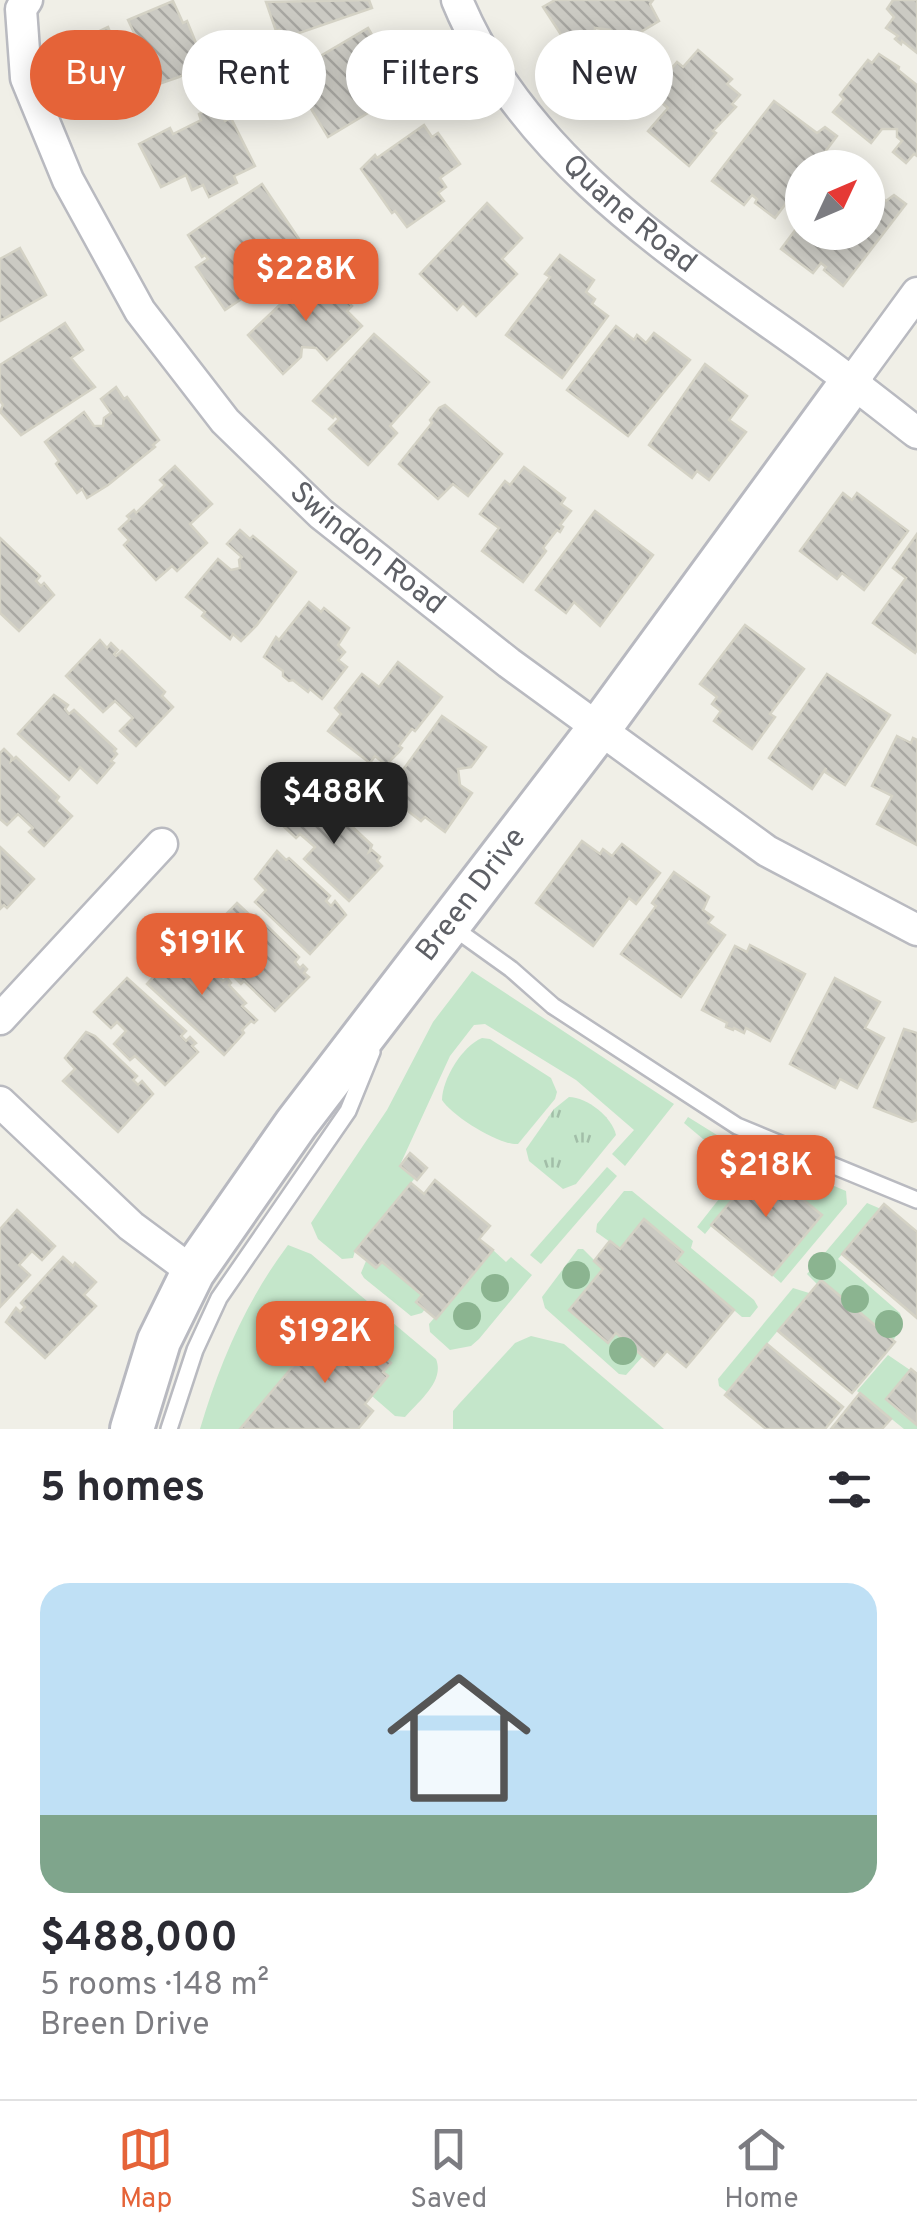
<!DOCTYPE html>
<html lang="en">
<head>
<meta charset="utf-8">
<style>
	:root { --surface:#fff; --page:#f7f7f7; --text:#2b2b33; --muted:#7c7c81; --line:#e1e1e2; --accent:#e56338 }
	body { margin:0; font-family:Overpass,sans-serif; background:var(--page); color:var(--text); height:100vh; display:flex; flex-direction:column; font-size:38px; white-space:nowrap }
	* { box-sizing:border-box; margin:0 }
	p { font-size:32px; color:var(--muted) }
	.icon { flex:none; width:55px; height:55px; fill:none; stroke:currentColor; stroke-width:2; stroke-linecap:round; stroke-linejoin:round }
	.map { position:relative; height:1429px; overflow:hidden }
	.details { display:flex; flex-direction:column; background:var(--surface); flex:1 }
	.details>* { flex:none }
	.top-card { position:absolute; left:30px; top:30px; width:858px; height:90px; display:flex; gap:20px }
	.needle { width:65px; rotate:46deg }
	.tools { position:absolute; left:785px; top:150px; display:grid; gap:20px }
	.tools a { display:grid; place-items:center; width:100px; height:100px; border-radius:50%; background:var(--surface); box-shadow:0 5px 25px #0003; font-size:50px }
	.price { position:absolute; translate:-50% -85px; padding:0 22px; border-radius:20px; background:var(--accent); color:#fff; font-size:32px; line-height:65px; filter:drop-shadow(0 2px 5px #0008) }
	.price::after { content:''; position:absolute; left:50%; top:60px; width:30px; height:22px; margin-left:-15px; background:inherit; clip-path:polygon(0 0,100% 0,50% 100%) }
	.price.current { background:#222; color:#fff }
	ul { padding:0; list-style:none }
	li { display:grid; align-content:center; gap:20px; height:530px; padding:0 40px }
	li span { display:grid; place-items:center; height:310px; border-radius:30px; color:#555 }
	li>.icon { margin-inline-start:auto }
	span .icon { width:180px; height:180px; fill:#fffc; stroke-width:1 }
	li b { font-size:42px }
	h2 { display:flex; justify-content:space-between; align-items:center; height:120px; padding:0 40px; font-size:42px }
	.chip { padding:0 35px; border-radius:45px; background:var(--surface); box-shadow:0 5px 25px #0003; font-size:35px; line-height:90px }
	.chip.current { background:var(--accent); color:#fff }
	.tabs { display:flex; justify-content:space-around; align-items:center; height:140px; border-top:2px solid var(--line); background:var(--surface); font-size:28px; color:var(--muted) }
	.tabs a { display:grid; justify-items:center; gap:5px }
	.tabs .current { color:var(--accent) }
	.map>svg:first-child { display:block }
</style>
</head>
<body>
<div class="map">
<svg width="917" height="1429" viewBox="0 0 917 1429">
	<defs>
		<pattern id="park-tufts" width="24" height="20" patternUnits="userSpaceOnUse" patternTransform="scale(2.5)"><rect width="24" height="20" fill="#c4e6ca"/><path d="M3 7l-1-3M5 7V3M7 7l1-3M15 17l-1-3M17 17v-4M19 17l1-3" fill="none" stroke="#a2bea8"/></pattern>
		<pattern id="building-back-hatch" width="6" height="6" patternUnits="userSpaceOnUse" patternTransform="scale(2.5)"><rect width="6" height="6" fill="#cbcac3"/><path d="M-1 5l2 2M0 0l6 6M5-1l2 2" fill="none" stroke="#a8a7a2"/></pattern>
	</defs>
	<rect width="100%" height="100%" fill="#f0efe7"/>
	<g fill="#c4e6ca">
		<path d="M472 971 674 1104 625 1166 612 1154 634 1130 576 1080 485 1024 474 1025 450 1056 400 1165 415 1178 355 1251 353 1258 342 1259 318 1239 311 1223 387 1110 433 1022Z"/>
		<path d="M482 1038 490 1039 551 1078 557 1092 555 1099 518 1144C500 1146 452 1116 442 1100 442 1080 462 1046 482 1038Z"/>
		<path d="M688 1117 725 1140 846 1191 847 1204 781 1283 772 1275 821 1214 761 1165 705 1234 697 1227 741 1171 684 1123Z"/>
		<path d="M607 1167 617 1176 541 1264 530 1255Z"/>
		<path d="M624 1191H632L693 1241 691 1248 754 1300 758 1307 750 1317H742L676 1261 683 1251 645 1220 620 1249 596 1232 597 1224Z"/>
		<path d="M867 1203 881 1209 838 1259 900 1313 903 1324 893 1341 822 1280 817 1284 807 1274Z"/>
		<path d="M288 1245 311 1254 436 1359C445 1381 419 1401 405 1417L395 1416 372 1396 388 1377 383 1372 390 1362 338 1319 323 1337 320 1335 240 1429H200C220 1362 246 1301 288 1245Z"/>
		<path d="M578 1249H583L603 1269 569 1310 609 1342 616 1333 643 1356 626 1375 619 1374 545 1308 542 1297Z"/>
		<path d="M493 1250 506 1262 511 1257 532 1275 479 1339 471 1346 450 1350 430 1332 429 1324Z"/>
		<path d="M366 1261 376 1268 382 1262 422 1295 417 1302 425 1309 422 1313 411 1316 364 1278 361 1273Z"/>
		<path d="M793 1288 809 1293 727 1392 719 1386 718 1379Z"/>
		<path d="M531 1336 564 1344 664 1429H453V1411L459 1404 515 1343Z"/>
		<path d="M888 1355 910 1370 886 1399 917 1425V1429H904L857 1391Z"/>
	</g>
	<path fill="url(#park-tufts)" d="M569 1097C587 1097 612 1117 616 1135L576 1184 563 1189 529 1161 526 1149 554 1109Z"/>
	<g fill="url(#building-back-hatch)" stroke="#d4d2c5" stroke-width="2.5">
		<path d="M369 0 372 8 282 39 279 30 276 31 266 2Z"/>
		<path d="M555 0H653L650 4 659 21 619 45 610 30 595 28 593 40 589 43 598 58 582 67 543 7Z"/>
		<path d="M893 0H917V53L902 41 901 44 895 39 898 36 886 28 894 17 887 9Z"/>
		<path d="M173 1 183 23 187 21 201 55 196 57 200 66 179 77 115 99 93 49 96 47 91 35 108 27 115 44 124 40 130 44 135 35 128 20Z"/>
		<path d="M368 28 381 50 378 52 381 56 393 49 420 95 383 117 378 107 328 137 290 74Z"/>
		<path d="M698 50 732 79 727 84 740 95 732 104 736 107 713 131 716 133 689 166 648 131 668 108 650 93 677 62 683 67Z"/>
		<path d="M879 54 899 67 898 70 917 85V156L914 154 906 163 893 152 902 141 897 137V129H882L871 143 833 112 844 99 840 95 868 60 872 63Z"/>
		<path d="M774 101 817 133 825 127 837 136 813 168H802V182L775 218 755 203 757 199 752 195 744 205 712 181Z"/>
		<path d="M210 108 212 112 219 109 225 121 231 118 255 166 234 176 237 183 209 197 203 185 192 190 186 175 161 187 139 144 170 128 173 134 201 120 199 114Z"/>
		<path d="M424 125 432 137 438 133 460 164 440 178 446 187 438 193 444 201 407 227 395 211 392 213 361 169 375 155 377 158Z"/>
		<path d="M262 184 303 245 256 277 261 286 225 310 196 267 208 259 205 255 202 257 188 235Z"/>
		<path d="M868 187 886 201 894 195 906 204 843 286 824 270 826 267 821 263 813 273 781 249 802 221V232H868Z"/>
		<path d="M487 203 522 238 502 259 517 274 476 316 463 303 457 310 420 274Z"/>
		<path d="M20 248 46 295 0 321V259Z"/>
		<path d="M560 255 594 280 586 292 595 299 592 304 608 316 562 378 506 335 550 277 545 274Z"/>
		<path d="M315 275 321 281 325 277 352 306 347 311 362 326 327 360 316 348 302 347 301 357 283 374 248 335 309 277Z"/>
		<path d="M65 323 83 350 71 358 95 387 21 435 0 412 3 405 0 401V365Z"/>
		<path d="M616 326 634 340 637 335 646 343 654 333 690 360 628 436 567 390Z"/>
		<path d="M374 334 429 382 390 426 397 433 368 465 329 429 339 419 335 415 333 418 313 401Z"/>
		<path d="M705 364 747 396 729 420 746 432 709 480 697 471 692 478 649 445Z"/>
		<path d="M116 387 124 399 127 397 159 440 153 445 155 447 108 485 87 498 82 489 77 493 56 464 59 461 45 442 84 412 94 426H103L104 418 111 413 101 399Z"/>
		<path d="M445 405 502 454 468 496 453 484 438 499 399 464 432 423 430 420 439 408Z"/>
		<path d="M175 466 212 504 190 524 207 543 177 571 172 566 156 580 124 545 129 540 119 529 130 519 127 516 134 510 136 513 165 485 160 480Z"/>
		<path d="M524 467 565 498 561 504 571 511 560 525 563 527 560 532 557 530 543 548 546 551 523 582 482 551 499 528 480 514 505 481 510 485Z"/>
		<path d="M843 493 852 500 857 493 908 531 864 590 842 573 837 579 800 551Z"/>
		<path d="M595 511 653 555 600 626 574 602 566 613 536 590Z"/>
		<path d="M240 530 250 539 253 536 296 572 257 625 241 641 233 634 230 639 202 616 205 612 186 597 218 559 231 570 240 568 239 560 242 557 227 544Z"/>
		<path d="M917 534V650L915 653 873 623 906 578 893 568Z"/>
		<path d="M0 538 40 576 36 581 41 586 44 583 54 595 19 631 0 613Z"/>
		<path d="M309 602 321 612 324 608 349 628 338 645 345 652 338 660 347 667 322 699 310 689 308 692 293 680 289 681 283 676V671L264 657 276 637 279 640Z"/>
		<path d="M745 625 804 669 770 714 775 717 752 749 714 721 721 711 712 704 717 697 700 684Z"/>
		<path d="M100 640 107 648 111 643 118 650 114 654 116 656 122 651 165 692 162 696 173 707 136 746 120 731 133 718 115 701 103 712 66 676Z"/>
		<path d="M398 662 442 697 415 731 412 729 399 746 402 748 399 752 386 765 375 756 370 763 328 731 341 714 335 708 362 674 379 687Z"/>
		<path d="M827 674 890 715 845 785 825 772 826 768 812 789 769 758Z"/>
		<path d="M54 695 68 705 65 709 69 714 74 710 116 749 114 751 117 754 111 761 114 763 97 783 80 767 69 780 18 734Z"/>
		<path d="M442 716 486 747 471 767 458 769 460 785 472 793 445 832 425 817 421 821 396 802 398 798 388 791 395 781 392 779 397 773 400 774Z"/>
		<path d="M897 736 911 743 913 738 917 740V845L877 824 892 796 872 786Z"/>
		<path d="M4 749 12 757 11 761 16 757 59 797 56 801 72 816 44 846 29 832 33 828 18 814 7 825 0 819V753Z"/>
		<path d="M309 794 325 809 329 805 372 845 369 852 372 850 380 857 377 861 382 866 349 901 304 859 315 847 300 834 296 838 281 824Z"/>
		<path d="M582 841 600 854 603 849 612 856 622 844 660 873 636 904 629 898 593 946 536 903Z"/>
		<path d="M0 847 34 879 7 908 4 905 0 909Z"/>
		<path d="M277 851 286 860 289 858 330 896 326 901 331 906 335 901 346 915 310 954 255 902 266 890 255 879Z"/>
		<path d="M674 872 709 897 703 910 713 917 708 923 725 935 681 997 621 954 656 906 652 903Z"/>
		<path d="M237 903 253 918 256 915 299 957 295 962 300 968 303 965 307 969 304 973 309 977 275 1011 244 981 241 984 227 970 239 958 229 949 216 962 198 943Z"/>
		<path d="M181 941 223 981 227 978 231 983 229 985 246 1003 242 1006 257 1020 254 1023 251 1021 242 1030 244 1033 224 1055 147 984 157 973 154 970Z"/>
		<path d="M750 945 805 974 770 1041 746 1028 744 1033 734 1028 733 1030 726 1027 727 1023 702 1010 735 946 747 952Z"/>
		<path d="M127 978 186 1031 181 1036 186 1041 190 1037 196 1043 192 1046 198 1052 165 1085 135 1056 130 1060 114 1044 126 1031 117 1022 111 1028 94 1012Z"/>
		<path d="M835 978 880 1002 865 1028 884 1038 857 1088 840 1079 835 1088 790 1064Z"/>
		<path d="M904 1029 917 1033V1120L912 1122 874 1107Z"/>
		<path d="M86 1032 95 1036 137 1076 133 1080 138 1085 142 1081 153 1094 118 1132 63 1081 75 1069 65 1058Z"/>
		<path d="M410 1153 427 1168 417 1180 400 1166Z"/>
		<path d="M761 1165 822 1215 772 1275 711 1225Z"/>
		<path d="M435 1180 490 1226 479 1239 493 1250 436 1319 416 1302 422 1295 382 1262 376 1268 355 1251 411 1183 424 1194Z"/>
		<path d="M884 1204 917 1232V1318L842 1254Z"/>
		<path d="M17 1210 55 1246 42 1260 32 1251 19 1265 30 1275 0 1307V1229Z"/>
		<path d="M644 1219 683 1252 676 1261 734 1310 686 1367 667 1351 654 1366 616 1333 608 1343 569 1310 603 1269 594 1261 608 1243 610 1241 620 1249Z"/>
		<path d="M63 1257 73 1266 75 1263 96 1282 84 1295 96 1306 45 1358 6 1322 16 1308 20 1312 25 1307 21 1303Z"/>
		<path d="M821 1280 895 1342 852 1393 778 1331Z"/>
		<path d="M338 1319 391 1363 383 1372 388 1376 365 1404 373 1411 358 1429H240L320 1334 323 1337Z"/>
		<path d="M767 1344 843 1407 825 1429H766L725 1395Z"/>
		<path d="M911 1369 917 1374V1425L886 1399Z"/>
		<path d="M860 1393 891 1419 882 1429H831Z"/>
	</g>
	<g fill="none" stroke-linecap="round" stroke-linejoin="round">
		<g stroke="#b9bac0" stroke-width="20">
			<g id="lane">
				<path d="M451 926 511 969 553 1006 737 1126 917 1200"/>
				<path d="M169 1429 195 1350 219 1298 348 1111 372 1052"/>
			</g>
		</g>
		<g stroke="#b9bac0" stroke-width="35">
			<g id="street">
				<path id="s1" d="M27 0 21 9 26 78 68 180 140 311 225 421 321 514 509 663 767 851 917 930"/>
				<path id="s2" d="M457 0C522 158 675 255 808 350 845 376 881 405 917 433"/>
				<path d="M852 382 917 293"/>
				<path d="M0 1019 162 844"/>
				<path d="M0 1102 131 1226 193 1272"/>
			</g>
		</g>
		<g stroke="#b8b9c0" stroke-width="48">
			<g id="secondary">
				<path id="s3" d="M132 1429 159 1341 193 1272 296 1124 601 726 852 382"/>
			</g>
		</g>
		<use href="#lane" stroke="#fff" stroke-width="15"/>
		<use href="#street" stroke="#fff" stroke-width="30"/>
		<use href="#secondary" stroke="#fff" stroke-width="42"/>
	</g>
	<g fill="#8bb490">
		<circle cx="822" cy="1266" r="14"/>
		<circle cx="576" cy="1275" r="14"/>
		<circle cx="495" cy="1288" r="14"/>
		<circle cx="855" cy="1299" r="14"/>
		<circle cx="328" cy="1315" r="14"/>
		<circle cx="467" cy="1316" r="14"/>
		<circle cx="889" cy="1324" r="14"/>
		<circle cx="623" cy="1351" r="14"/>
	</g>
	<g text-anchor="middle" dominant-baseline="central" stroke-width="8" stroke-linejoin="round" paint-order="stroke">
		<g font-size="30" fill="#5e6066" stroke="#fff">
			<text stroke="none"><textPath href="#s2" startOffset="278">Quane Road</textPath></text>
			<text stroke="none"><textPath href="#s1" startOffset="670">Swindon Road</textPath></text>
			<text stroke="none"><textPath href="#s3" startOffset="638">Breen Drive</textPath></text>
		</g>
	</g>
</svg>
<div class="tools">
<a><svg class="needle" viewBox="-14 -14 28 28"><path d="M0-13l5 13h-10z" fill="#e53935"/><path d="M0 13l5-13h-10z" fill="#7c7c81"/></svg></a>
</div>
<b class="price" style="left:306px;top:324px">$228K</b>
<b class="price current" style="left:334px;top:847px">$488K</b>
<b class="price" style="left:202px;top:998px">$191K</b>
<b class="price" style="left:766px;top:1220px">$218K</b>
<b class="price" style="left:325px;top:1386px">$192K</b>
<div class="top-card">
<a class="chip current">Buy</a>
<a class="chip">Rent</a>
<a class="chip">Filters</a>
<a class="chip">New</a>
</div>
</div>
<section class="details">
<h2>5 homes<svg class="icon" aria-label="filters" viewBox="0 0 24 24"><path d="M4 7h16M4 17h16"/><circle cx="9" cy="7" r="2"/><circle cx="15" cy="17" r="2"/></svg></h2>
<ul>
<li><span style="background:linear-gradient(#bfe0f5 75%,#7fa58c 0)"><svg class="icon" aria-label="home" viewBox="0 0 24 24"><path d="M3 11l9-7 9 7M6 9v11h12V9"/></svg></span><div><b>$488,000</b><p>5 rooms · 148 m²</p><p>Breen Drive</p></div></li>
</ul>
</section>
<nav class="tabs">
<a class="current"><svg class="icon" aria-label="map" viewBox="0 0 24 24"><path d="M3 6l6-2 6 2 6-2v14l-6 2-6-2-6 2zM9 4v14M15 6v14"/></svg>Map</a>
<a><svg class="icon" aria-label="saved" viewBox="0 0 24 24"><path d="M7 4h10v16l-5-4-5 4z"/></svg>Saved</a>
<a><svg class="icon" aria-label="home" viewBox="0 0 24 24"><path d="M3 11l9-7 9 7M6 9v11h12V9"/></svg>Home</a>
</nav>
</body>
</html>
